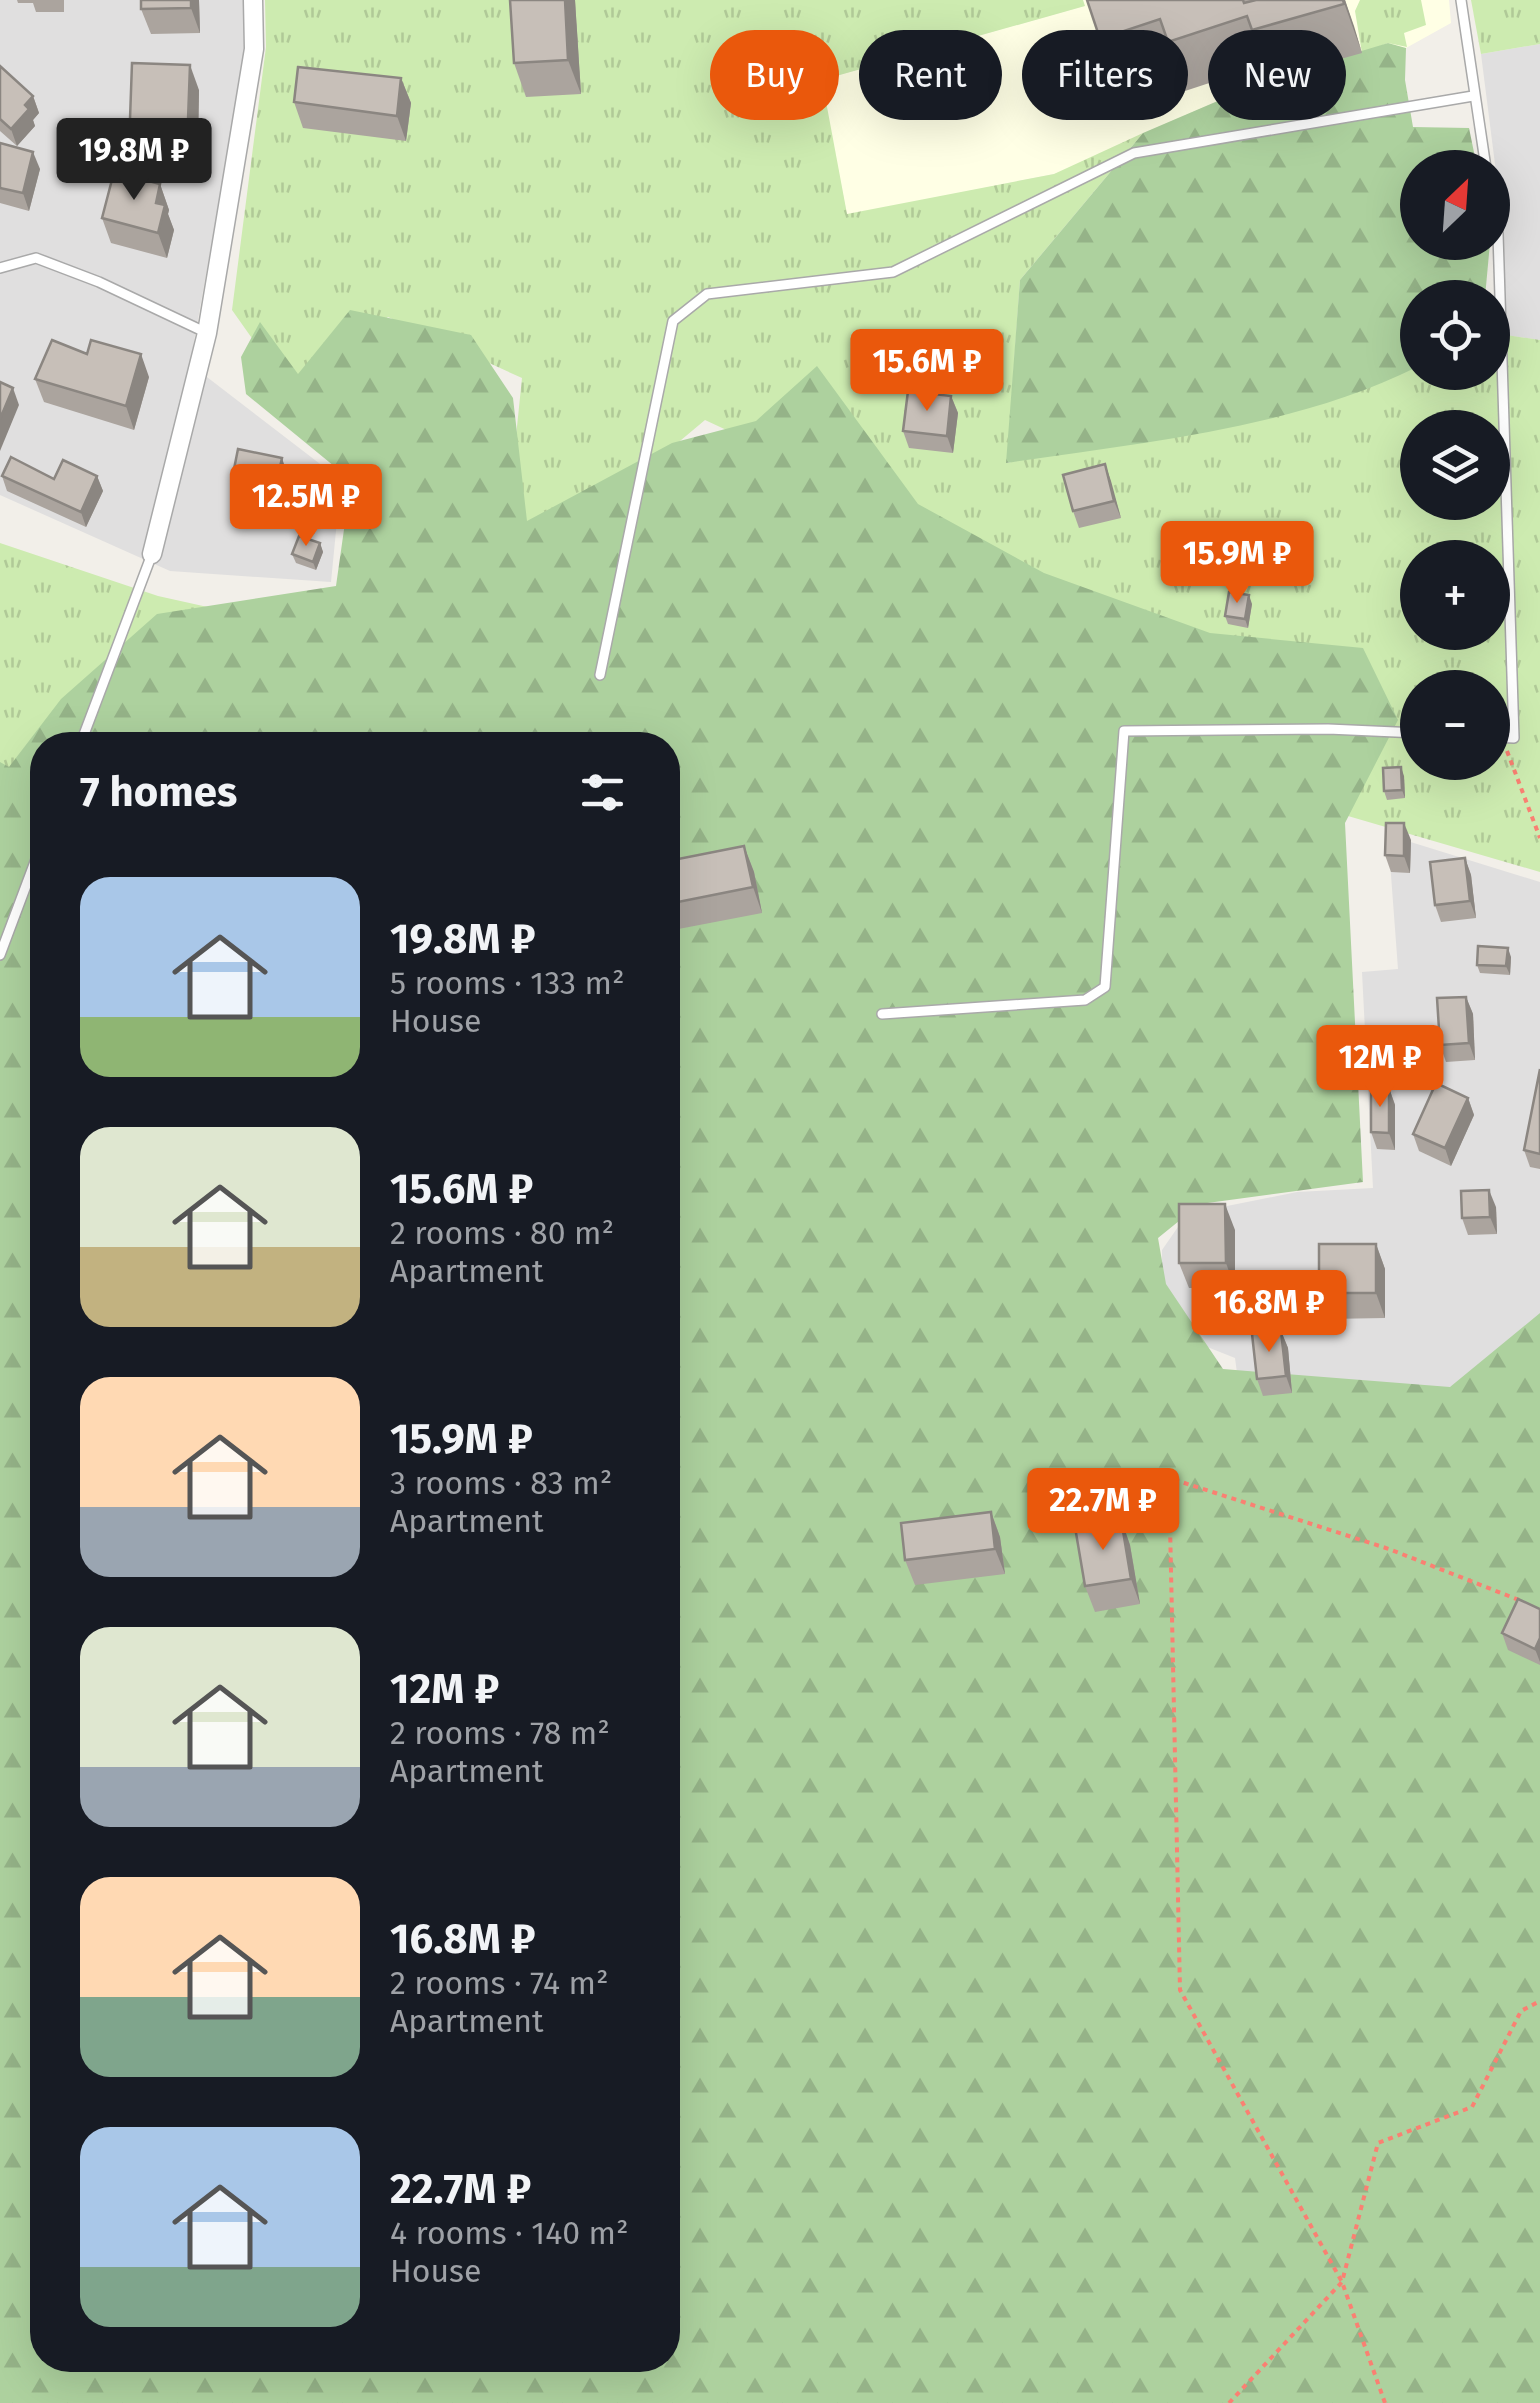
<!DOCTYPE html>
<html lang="en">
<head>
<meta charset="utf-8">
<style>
	:root { --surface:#171b24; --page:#242831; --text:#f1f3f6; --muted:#9ea1a6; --accent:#ea580c }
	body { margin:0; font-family:"Fira Sans",sans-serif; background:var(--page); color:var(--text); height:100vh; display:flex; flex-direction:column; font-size:38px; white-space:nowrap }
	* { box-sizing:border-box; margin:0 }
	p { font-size:32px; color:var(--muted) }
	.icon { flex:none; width:55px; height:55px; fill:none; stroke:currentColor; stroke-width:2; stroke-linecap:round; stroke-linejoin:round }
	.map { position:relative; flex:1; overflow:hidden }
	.panel { position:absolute; left:30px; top:732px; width:650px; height:1640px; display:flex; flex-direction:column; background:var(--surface); border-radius:40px; box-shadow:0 10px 40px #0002 }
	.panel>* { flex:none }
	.top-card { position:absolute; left:710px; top:30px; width:680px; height:90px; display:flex; gap:20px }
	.needle { width:65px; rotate:25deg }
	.fabs { position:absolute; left:1400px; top:150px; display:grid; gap:20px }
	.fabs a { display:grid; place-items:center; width:110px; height:110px; border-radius:50%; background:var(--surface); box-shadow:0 10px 40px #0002; font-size:50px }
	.price { position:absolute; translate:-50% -85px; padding:0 22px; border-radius:10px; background:var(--accent); color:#fff; font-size:32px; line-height:65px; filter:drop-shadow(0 2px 5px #0008) }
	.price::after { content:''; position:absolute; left:50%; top:60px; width:30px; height:22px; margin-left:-15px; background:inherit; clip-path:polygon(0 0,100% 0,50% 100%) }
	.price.on { background:#222; color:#fff }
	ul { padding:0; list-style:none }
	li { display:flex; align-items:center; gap:30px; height:250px; padding:0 50px }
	li span { display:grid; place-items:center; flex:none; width:280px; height:200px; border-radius:30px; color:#555 }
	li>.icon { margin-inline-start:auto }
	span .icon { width:120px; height:120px; fill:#fffc; stroke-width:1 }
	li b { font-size:42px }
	h2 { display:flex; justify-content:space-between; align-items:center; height:120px; padding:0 50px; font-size:42px }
	.chip { padding:0 35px; border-radius:45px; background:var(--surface); box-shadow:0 10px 40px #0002; font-size:35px; line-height:90px }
	.chip.on { background:var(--accent); color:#fff }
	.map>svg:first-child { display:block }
</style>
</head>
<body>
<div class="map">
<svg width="1540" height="2403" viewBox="0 0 1540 2403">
	<defs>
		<pattern id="grass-tufts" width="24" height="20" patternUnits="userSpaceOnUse" patternTransform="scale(2.5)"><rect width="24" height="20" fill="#cdebb0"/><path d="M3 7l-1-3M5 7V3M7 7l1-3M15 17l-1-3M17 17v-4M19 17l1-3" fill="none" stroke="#b0c997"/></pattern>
		<pattern id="forest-firs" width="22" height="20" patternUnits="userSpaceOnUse" patternTransform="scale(2.5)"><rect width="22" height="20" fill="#add19e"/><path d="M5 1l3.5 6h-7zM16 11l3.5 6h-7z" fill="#95b388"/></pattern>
	</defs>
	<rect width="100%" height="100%" fill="#f2efe9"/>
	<g fill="#e0dfdf">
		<path d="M0 0H245L246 50 190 364 341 480 331 582 170 571 0 495Z"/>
		<path d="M1540 44V340L1505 335 1504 235 1481 54Z"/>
		<path d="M1388 835 1540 882V1377L1504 1422 1243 1418 1235 1358 1162 1329V1250L1187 1214 1297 1192 1373 1188 1362 972 1398 969Z"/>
	</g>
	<path fill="#ffffe5" d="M1083 0H1449L1451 23 1406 48 1054 174 847 215 821 80 1084 6Z"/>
	<g fill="url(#grass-tufts)" fill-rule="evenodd">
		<path d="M265 0H1083L1085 6 822 80 847 214 1054 174 1143 133 1020 280 1007 463 1417 366 1418 372H1492L1493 333 1540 340V872L1324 809 1215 640 1052 582 705 420 612 498 514 668 515 446 522 378 388 317 324 358 289 391 232 310 266 47ZM1418 428H1492V502H1418ZM1418 558H1492V632H1418ZM1418 688H1492V762H1418Z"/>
		<path d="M1360 0H1421L1426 25 1404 33 1407 47 1388 43 1362 53 1355 11Z"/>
		<path d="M1471 0H1540V44L1481 54Z"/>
		<path d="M0 543 158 596 379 645 42 745 0 1389Z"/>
	</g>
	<g fill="url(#forest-firs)" fill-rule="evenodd">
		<path d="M1388 43 1406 48 1405 80 1413 127 1469 128 1477 167 1418 168V242L1490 243 1485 297 1418 298 1417 367C1292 429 1143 442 1006 463L1020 280 1143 133 1269 79Z"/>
		<path d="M350 310 471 335 513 398 527 521 672 443 756 421 817 366 918 504 1044 573 1210 633 1363 648 1398 720 1345 823 1363 1182 1200 1204 1158 1238 1166 1284 1223 1369 1450 1387 1540 1313V2403H0V762L9 767 61 699 157 614 336 586 351 480 246 394 241 357 260 322 298 374ZM42 745H668V2360H42Z"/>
	</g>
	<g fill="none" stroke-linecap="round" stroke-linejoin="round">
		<g stroke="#a9a9a9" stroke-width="12">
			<g id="lane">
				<path d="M1461 0 1486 168"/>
				<path d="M1492 203 1498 234 1514 738 1492 737"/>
				<path d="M0 268 36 258 99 282 207 333"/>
				<path d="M600 675 673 321 707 294 893 272 1134 153 1473 96"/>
				<path d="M80 745 152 554"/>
				<path d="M0 955 42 843"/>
				<path d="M882 1014 1085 1000 1105 987 1124 731 1328 729 1418 733"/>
			</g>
		</g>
		<g stroke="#a9a9a9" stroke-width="21">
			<path id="street" d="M152 554 207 333 254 49 253 0"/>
		</g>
		<g stroke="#fa8072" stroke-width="4" stroke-dasharray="5 5" stroke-linecap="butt">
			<path d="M1507 751 1540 838"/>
			<path d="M1229 2403 1342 2282 1378 2143 1472 2107 1521 2011 1540 2001"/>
			<path d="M1385 2403 1342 2282 1180 1990 1169 1478 1389 1549 1519 1600"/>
		</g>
		<use href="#lane" stroke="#fff" stroke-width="9"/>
		<use href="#street" stroke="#fff" stroke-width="18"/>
	</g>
	<g fill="#aba49e">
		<path d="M17 0H64V12H36L33 3H18Z"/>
		<path d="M199 0 200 33 151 34 141 9Z"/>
		<path d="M575 0 581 94 526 97 514 63Z"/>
		<path d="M1087 0H1345L1362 53 1269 79 1264 65 1185 91 1177 68 1118 88Z"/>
		<path d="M0 66 33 96 39 113 33 120 35 126 17 146 0 131Z"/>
		<path d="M401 78 411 103 406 141 303 128 294 102Z"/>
		<path d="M199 90 198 145 140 144 130 119Z"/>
		<path d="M0 143 40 169 29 211 0 203Z"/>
		<path d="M160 184 169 210 168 214 174 230 167 258 111 243 102 218Z"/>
		<path d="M87 354 149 377 134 430 44 402 35 379Z"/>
		<path d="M951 396 958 413 953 453 909 448 903 431Z"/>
		<path d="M1105 464 1121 518 1079 528 1073 511Z"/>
		<path d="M233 474 288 476 282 502 239 492Z"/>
		<path d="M2 476 54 479 97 476 103 491 86 527 7 491Z"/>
		<path d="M323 504 314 534 296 529 290 512Z"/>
		<path d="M320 543 323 552 316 570 296 563 292 554Z"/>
		<path d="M1252 604 1248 628 1228 624 1225 616Z"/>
		<path d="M1404 776 1405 798 1387 800 1384 791Z"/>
		<path d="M1411 840 1410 873 1391 872 1385 855Z"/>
		<path d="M744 846 754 872 762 913 668 931V861Z"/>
		<path d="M1465 858 1471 875 1476 918 1441 922 1435 905Z"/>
		<path d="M1511 957 1510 975 1480 973 1477 965Z"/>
		<path d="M1466 997 1473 1014 1475 1060 1446 1062 1440 1045Z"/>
		<path d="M1540 1069V1169L1530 1167 1524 1150Z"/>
		<path d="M1389 1088 1395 1105V1150L1377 1149 1371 1132Z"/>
		<path d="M1468 1098 1474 1115 1451 1166 1419 1151 1413 1134Z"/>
		<path d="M1496 1207 1497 1234 1468 1235 1462 1218Z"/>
		<path d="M1235 1230V1288H1189L1179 1263Z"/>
		<path d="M1376 1244 1385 1269V1318L1328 1319 1319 1293Z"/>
		<path d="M1281 1331 1288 1348 1292 1393 1263 1396 1257 1379Z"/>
		<path d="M991 1512 1000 1537 1005 1574 915 1585 905 1560Z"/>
		<path d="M1121 1519 1130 1545 1140 1604 1095 1612 1085 1586Z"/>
		<path d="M1540 1609V1665L1508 1650 1502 1633Z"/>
	</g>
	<g fill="#8b8681">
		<path d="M191 0H199L200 33 191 8Z"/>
		<path d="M565 0H575L581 94 568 60Z"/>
		<path d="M1343 0H1345L1354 26 1362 53Z"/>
		<path d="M190 65 199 90 198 145 188 120Z"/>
		<path d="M401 78 411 103 406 141 397 116Z"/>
		<path d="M33 96 39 113 33 120 35 126 17 146 11 129 25 105Z"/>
		<path d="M33 152 40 169 29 211 23 193Z"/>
		<path d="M160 184 169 210 168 214 174 230 167 258 158 233 156 203Z"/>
		<path d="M141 354 149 377 134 430 126 406Z"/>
		<path d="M13 388 19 405 0 451V419Z"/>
		<path d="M951 396 958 413 953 453 947 436Z"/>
		<path d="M282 458 288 476 282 502 276 484Z"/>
		<path d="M1105 464 1111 481 1121 518 1114 501Z"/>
		<path d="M97 476 103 491 86 527 81 512Z"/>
		<path d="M316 487 323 504 314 534 308 517Z"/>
		<path d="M320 543 323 552 316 570 313 562Z"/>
		<path d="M1249 595 1252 604 1248 628 1245 619Z"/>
		<path d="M1401 767 1404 776 1405 798 1402 790Z"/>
		<path d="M1404 823 1411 840 1410 873 1404 856Z"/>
		<path d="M744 846 754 872 762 913 753 887Z"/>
		<path d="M1465 858 1471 875 1476 918 1470 901Z"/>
		<path d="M1508 948 1511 957 1510 975 1506 966Z"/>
		<path d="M1466 997 1473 1014 1475 1060 1469 1043Z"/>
		<path d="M1389 1088 1395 1105V1150L1389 1133Z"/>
		<path d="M1468 1098 1474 1115 1451 1166 1445 1148Z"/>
		<path d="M1489 1190 1496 1207 1497 1234 1490 1217Z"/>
		<path d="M1225 1204 1235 1230V1288L1226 1263Z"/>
		<path d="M1376 1244 1385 1269V1318L1376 1293Z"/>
		<path d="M1281 1331 1288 1348 1292 1393 1286 1376Z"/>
		<path d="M991 1512 1000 1537 1005 1574 995 1549Z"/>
		<path d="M1121 1519 1130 1545 1140 1604 1131 1579Z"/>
		<path d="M1540 1638V1662L1535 1649Z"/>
	</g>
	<g fill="#c7bfb8" stroke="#8b8681" stroke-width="2.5">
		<path d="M141 0H191V8L141 9Z"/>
		<path d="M510 0H565L568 60 514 63Z"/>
		<path d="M1087 0H1243L1244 3 1256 0H1343L1344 4 1252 30 1247 16 1168 42 1160 19 1100 39Z"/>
		<path d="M132 63 190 65 188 120 130 119Z"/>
		<path d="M0 66 33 96 25 105 29 109 11 129 0 119Z"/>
		<path d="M298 67 401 78 397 116 294 102Z"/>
		<path d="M0 143 33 152 23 193 0 188Z"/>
		<path d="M114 172 160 184 156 203 165 205 158 233 102 218Z"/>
		<path d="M52 340 87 354 91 340 141 354 126 406 35 379Z"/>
		<path d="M0 382 13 388 0 419Z"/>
		<path d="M908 391 951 396 947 436 903 431Z"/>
		<path d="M238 449 282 458 276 484 233 474Z"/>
		<path d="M11 457 54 479 63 460 97 476 81 512 2 476Z"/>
		<path d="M1105 464 1114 501 1073 511 1063 475Z"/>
		<path d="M298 482 316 487 308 517 290 512Z"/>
		<path d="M299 536 320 543 313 562 292 554Z"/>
		<path d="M1229 592 1249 595 1245 619 1225 616Z"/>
		<path d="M1401 767 1402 790 1384 791 1383 768Z"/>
		<path d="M1386 823H1404V856L1385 855Z"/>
		<path d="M744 846 753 887 668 904V861Z"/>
		<path d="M1465 858 1470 901 1435 905 1430 862Z"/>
		<path d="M1478 946 1508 948 1506 966 1477 965Z"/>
		<path d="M1466 997 1469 1043 1440 1045 1437 998Z"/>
		<path d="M1540 1069V1154L1524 1150Z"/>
		<path d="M1436 1083 1468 1098 1445 1148 1413 1134Z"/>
		<path d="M1371 1087 1389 1088V1133L1371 1132Z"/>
		<path d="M1489 1190 1490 1217 1462 1218 1461 1191Z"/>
		<path d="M1179 1204H1225L1226 1263H1179Z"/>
		<rect x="1319" y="1244" width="57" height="49"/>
		<path d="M1281 1331 1286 1376 1257 1379 1252 1334Z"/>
		<path d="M991 1512 995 1549 905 1560 901 1523Z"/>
		<path d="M1121 1519 1131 1579 1085 1586 1075 1527Z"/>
		<path d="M1518 1599 1540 1609V1638L1535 1649 1502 1633Z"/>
	</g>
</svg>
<div class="fabs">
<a><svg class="needle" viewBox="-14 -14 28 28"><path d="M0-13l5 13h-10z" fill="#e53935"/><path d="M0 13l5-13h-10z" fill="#9ea1a6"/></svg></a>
<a><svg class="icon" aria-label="locate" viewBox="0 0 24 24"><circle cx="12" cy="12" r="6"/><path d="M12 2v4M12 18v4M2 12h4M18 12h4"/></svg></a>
<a><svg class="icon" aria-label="layers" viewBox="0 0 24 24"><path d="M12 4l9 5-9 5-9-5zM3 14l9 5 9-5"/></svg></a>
<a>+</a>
<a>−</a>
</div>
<b class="price on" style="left:134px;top:203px">19.8M ₽</b>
<b class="price" style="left:927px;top:414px">15.6M ₽</b>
<b class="price" style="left:306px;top:549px">12.5M ₽</b>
<b class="price" style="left:1237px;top:606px">15.9M ₽</b>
<b class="price" style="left:1380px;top:1110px">12M ₽</b>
<b class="price" style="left:1269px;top:1355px">16.8M ₽</b>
<b class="price" style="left:1103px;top:1553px">22.7M ₽</b>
<div class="top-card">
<a class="chip on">Buy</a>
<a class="chip">Rent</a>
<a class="chip">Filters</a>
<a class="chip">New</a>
</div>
<section class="panel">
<h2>7 homes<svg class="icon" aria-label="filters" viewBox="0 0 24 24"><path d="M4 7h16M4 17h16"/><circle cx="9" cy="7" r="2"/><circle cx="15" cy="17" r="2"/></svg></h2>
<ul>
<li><span style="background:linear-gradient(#a9c7e8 70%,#8fb573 0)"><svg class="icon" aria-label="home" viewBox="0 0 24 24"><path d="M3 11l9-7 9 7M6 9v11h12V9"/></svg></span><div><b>19.8M ₽</b><p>5 rooms · 133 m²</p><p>House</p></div></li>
<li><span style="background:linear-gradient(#dfe7d0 60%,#c2b280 0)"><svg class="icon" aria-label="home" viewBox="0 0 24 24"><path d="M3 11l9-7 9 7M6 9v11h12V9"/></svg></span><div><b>15.6M ₽</b><p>2 rooms · 80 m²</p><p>Apartment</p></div></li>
<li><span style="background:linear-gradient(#ffd9b3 65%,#9aa5b1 0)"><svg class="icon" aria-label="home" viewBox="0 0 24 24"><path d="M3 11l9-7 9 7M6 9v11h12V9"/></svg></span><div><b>15.9M ₽</b><p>3 rooms · 83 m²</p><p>Apartment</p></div></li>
<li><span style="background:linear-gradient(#dfe7d0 70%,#9aa5b1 0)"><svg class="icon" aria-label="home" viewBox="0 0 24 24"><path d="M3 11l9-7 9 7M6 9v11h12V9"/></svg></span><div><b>12M ₽</b><p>2 rooms · 78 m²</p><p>Apartment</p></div></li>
<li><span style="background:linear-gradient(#ffd9b3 60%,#7fa58c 0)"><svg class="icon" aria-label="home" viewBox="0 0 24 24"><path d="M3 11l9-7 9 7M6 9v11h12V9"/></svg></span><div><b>16.8M ₽</b><p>2 rooms · 74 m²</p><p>Apartment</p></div></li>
<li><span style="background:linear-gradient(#a9c7e8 70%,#7fa58c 0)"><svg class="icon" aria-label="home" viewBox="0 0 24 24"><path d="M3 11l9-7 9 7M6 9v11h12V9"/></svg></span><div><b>22.7M ₽</b><p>4 rooms · 140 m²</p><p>House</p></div></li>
</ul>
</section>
</div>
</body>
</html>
